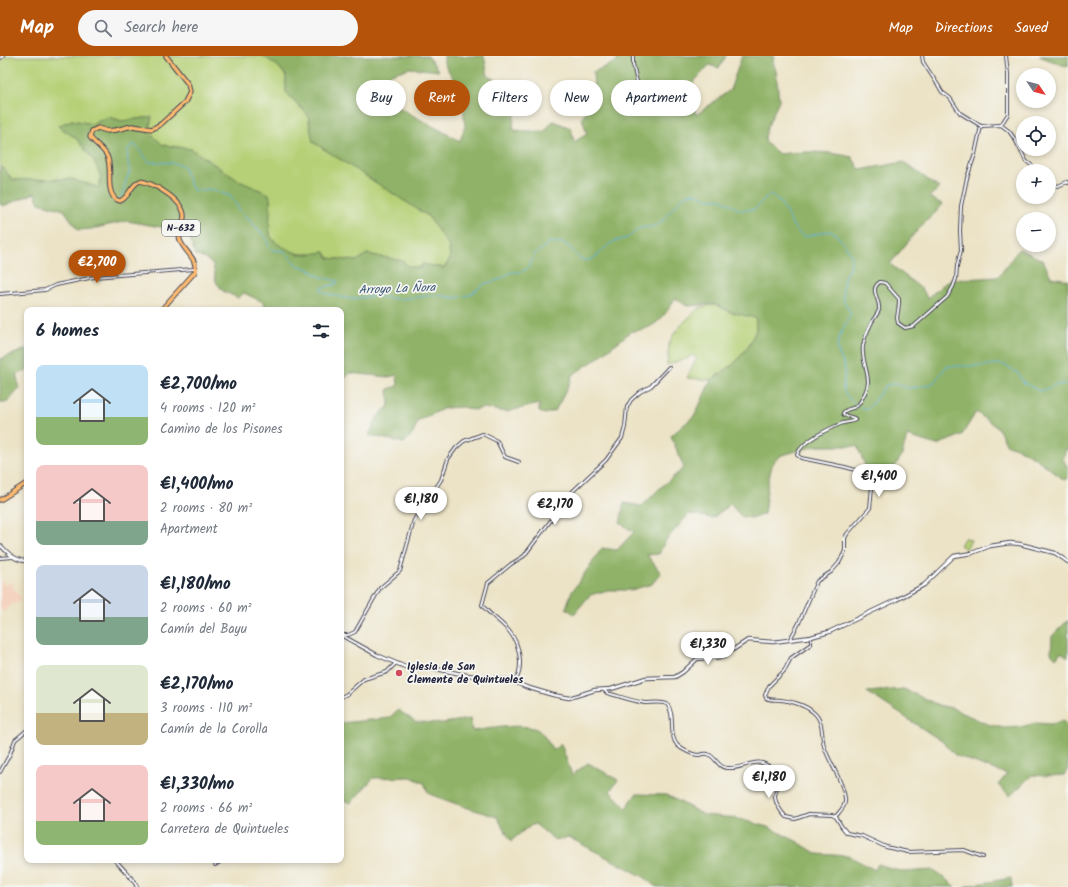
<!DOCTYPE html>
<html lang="en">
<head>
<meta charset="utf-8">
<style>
	:root { --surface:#fff; --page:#f6f6f7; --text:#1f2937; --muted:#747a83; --accent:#b45309 }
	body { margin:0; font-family:Kalam,sans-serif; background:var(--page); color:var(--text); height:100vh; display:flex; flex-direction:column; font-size:15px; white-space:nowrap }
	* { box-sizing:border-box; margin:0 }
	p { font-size:13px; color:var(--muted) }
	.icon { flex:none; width:22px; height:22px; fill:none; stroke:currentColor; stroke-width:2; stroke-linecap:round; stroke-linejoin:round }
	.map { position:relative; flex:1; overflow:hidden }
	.panel { position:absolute; left:24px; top:251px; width:320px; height:556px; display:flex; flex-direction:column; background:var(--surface); border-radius:8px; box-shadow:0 2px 6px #0003 }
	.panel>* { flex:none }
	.guide { position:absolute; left:356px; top:24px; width:380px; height:36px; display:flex; gap:8px }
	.needle { width:26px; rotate:125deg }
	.tools { position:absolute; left:1016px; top:12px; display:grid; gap:8px }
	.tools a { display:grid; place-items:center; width:40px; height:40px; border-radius:50%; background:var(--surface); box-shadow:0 2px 6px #0003; font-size:20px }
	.price { position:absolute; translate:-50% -34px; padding:0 9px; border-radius:14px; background:#fff; color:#222; font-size:13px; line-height:26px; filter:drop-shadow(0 1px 2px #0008) }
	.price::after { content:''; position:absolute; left:50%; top:24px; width:12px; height:9px; margin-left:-6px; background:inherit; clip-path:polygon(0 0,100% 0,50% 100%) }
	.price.selected { background:var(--accent); color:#fff }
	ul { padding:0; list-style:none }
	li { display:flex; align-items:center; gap:12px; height:100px; padding:0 12px }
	li span { display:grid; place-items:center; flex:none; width:112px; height:80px; border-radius:8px; color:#555 }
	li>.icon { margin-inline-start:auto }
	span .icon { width:48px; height:48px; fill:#fffc; stroke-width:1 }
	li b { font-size:17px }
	h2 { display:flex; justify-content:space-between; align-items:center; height:48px; padding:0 12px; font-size:17px }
	.pill { padding:0 14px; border-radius:18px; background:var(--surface); box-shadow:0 2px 6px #0003; font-size:14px; line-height:36px }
	.pill.selected { background:var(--accent); color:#fff }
	header { display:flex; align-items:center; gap:24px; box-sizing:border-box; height:56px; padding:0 20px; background:var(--accent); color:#fff }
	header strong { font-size:19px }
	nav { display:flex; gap:22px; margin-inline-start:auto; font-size:14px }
	.search { width:280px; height:36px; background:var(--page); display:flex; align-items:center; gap:10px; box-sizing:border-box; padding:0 14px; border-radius:22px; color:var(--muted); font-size:15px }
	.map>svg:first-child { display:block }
</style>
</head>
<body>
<header>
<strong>Map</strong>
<div class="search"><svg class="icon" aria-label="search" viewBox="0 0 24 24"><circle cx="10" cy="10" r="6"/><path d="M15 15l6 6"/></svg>Search here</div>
<nav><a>Map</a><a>Directions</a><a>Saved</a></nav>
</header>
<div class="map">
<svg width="1068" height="831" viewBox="0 0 1068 831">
	<rect width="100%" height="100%" fill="#f6f6f2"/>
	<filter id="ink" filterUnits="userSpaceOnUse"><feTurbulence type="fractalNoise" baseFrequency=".025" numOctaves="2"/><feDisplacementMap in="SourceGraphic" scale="8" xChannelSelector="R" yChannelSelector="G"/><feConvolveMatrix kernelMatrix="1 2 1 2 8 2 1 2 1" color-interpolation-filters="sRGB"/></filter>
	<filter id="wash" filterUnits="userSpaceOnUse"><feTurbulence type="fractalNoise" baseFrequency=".012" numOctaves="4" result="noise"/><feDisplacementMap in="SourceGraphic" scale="16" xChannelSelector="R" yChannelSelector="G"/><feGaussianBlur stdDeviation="0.9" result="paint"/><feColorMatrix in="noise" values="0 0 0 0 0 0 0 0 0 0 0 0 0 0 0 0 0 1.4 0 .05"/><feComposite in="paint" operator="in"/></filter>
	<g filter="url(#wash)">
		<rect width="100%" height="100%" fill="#ece3c6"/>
		<path fill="#f4d3c0" d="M0 524 6 530 11 525 14 530 13 532 21 542 15 548 13 547 4 556 0 552Z"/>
		<g fill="#b5d076" stroke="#6c7958">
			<path d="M7 0H263L278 10 286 20V36L308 59 313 86 428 160 449 190 450 203 444 212 422 208 420 212 407 210 403 205 367 198 357 205 328 202 325 196C317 197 307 199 300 198 291 196 271 187 270 178 268 165 272 151 269 138L239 125 191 93 163 89 148 76 152 61 122 65 109 61 92 68 72 64 58 70 76 82 94 105 101 121 100 132 71 123 13 124 0 109V5Z"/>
			<path d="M714 248 730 256 756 262V274L749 290 734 308 711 324 687 322 697 302 690 299 689 302 667 309 669 288 673 279 683 267 699 252Z"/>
			<path d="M965 481 971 484 966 493 960 489Z"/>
		</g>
		<g fill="#90b267" stroke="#596a51">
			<path d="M263 0H428L439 15 410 12 391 18 377 35 405 55 460 85 465 70 462 38 444 7V0H484L488 20 505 29 506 38 503 45 507 53 510 47 516 43 513 74 544 76 553 65 571 72 574 86 587 78 582 62 586 55 582 48 594 31 593 16 616 6 619 0H726L719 12 709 9 693 27 691 43 696 59 730 34 742 0H774L773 6 776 15 779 44 767 72 765 81 766 87 779 98C805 95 827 95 852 101L860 114 904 106 939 132 929 141 942 148 936 156 920 171 890 208 923 234 927 242 949 224 998 221 1019 193 1043 204 1051 221 1068 224V394L1066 393 1063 403 1068 412V422L1064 424C1047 411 1029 394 1007 389L998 372 976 356 962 379 937 389 907 380 902 399 879 436 876 419 867 414 857 390H816L782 399 773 406 768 426 764 458 754 462 742 461 730 448 713 462 689 458 666 484 659 498 647 499 661 517 652 528 631 534H608L590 539 574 558 566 552 571 537 602 492 617 494 634 476 620 467 624 447 642 450 661 431 684 412 671 380 695 359 711 324 734 308 749 290 756 274V262L730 256 714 248 687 250 675 242C665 261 654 274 632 275L595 304 572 319 569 329 555 355 545 358 539 356V348L506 356 484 352 473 354 462 351 445 352 418 365 413 378 404 387 369 379 378 360 389 350 388 333 398 330 397 319 389 321 350 317 341 327V254H263L265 247 244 237 238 242 223 235 216 226 213 209 206 203 195 199 188 176 127 165 91 173 78 174 64 154 39 147 35 137 3 150 0 148V109L13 124 71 123 99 132 101 121 94 105 76 82 58 70 72 64 92 68 109 61 122 65 152 61 148 76 163 89 191 93 239 125 269 138C272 152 268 165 270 178 271 187 292 196 300 198 307 199 317 197 325 196L328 202 357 205 367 198 403 205 407 210 420 212 422 208 444 212 450 203 449 190 428 160 313 86 308 59 286 36V19L278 10Z"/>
			<path d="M1039 0H1068V11Z"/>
			<path d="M27 293V315L16 319 20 332 8 346H0V303Z"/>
			<path d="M1067 565H1068V601L1061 596 1056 602 1051 597 1052 580Z"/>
			<path d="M904 633 938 649 952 652 987 668 1004 672 1021 671 1035 667 1051 668 1063 665 1068 670V713L1064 719 1047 720 1032 719 1010 740 998 729 1007 718 987 711 955 699 943 686 867 636Z"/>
			<path d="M398 654 416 666 443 667 470 663 472 675C487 673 525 666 538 674 544 678 549 688 553 694L561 688 572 719 588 707 618 724 610 735 626 752 636 738 667 739 704 759 735 762 768 771 798 786 817 798 849 800 875 814 878 808 903 816 933 814 956 831H656L644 821 568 781 556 785 535 768 529 770 511 785 497 761 465 751 429 738 424 727 411 721 373 722 351 747 345 745 341 742V667L389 662Z"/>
			<path d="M1011 822 1012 831H965L972 829Z"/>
		</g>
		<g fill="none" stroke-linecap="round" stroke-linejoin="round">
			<path stroke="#63b4de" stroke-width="1" d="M120 143C125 134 125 124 130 115 128 106 125 97 131 89H135L149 106 173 107 183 110 190 128 194 135 211 133 230 140 242 157 265 180C268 184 267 192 273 194 276 195 281 194 284 195L297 209 308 213 321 221 338 225 336 228 321 232V235L324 237 350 243 374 240 398 243 437 239 454 242 470 239 484 228 501 223 511 216H521L528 212 534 199 550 186C555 186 561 186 565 188 574 192 577 207 589 204 599 202 603 191 613 186 618 183 625 184 630 180 633 178 635 174 639 173 648 169 652 174 662 165 670 158 681 138 692 137 698 137 703 141 709 143 713 143 717 142 721 143 729 146 734 153 742 154 746 154 751 154 754 153 761 150 764 137 773 140 786 146 789 173 804 181L824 176 831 175 836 178 848 193 851 199V209L844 221 843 234 844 246 851 257 841 277 837 290 838 295 845 312 843 333C847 342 858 355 869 352L885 330C894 325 900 331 909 332 915 332 923 330 928 329 939 327 940 314 948 310H983L995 308 1005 309 1018 317 1023 326 1039 335 1045 334 1054 329 1068 328"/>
		</g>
	</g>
	<g filter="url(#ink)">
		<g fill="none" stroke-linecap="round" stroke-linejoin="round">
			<g stroke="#403f50" stroke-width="4">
				<g id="minor">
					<path d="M633 0V8L637 26"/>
					<path d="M922 0 923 6 938 29 942 36 950 42 960 57 981 70 1001 69 1009 75 1016 85 1026 105 1039 115"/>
					<path d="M1001 69 1008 58V18L1006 0"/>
					<path d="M1049 128 1058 130 1067 126 1068 127"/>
					<path d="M0 238 45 234 56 229 94 221 194 213"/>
					<path d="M0 502 13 501"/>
					<path d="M343 579H348L355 576 380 532 400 515 414 464 441 424 448 403 456 392 464 385 483 378 497 385 505 401 519 406"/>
					<path d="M811 581V588L791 602 784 615 769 630 765 639 766 642C771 645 776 643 781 644 791 645 805 649 813 656 824 665 821 678 824 690 829 707 843 724 845 742 846 750 841 754 836 760"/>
					<path d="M790 583 798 569 817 525 831 516 839 507 845 495V482L847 478 870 452 872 431 871 421 866 417 845 411 801 402 797 399C801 385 830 372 843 367 847 366 851 366 855 364L854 362 844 359 843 357C847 351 854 354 858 349 862 344 868 332 868 326 868 314 861 302 863 290 864 281 869 272 873 264 875 261 878 257 879 254 881 243 868 234 880 226L885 227 899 243V248L897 262 898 267 905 272 914 270 947 241 953 231 956 223 957 210 961 194 960 175 961 150 967 122 975 98 981 70"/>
					<path d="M515 626C524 612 520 588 509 575 501 566 490 559 482 549L488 527 511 508 524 500 573 435 606 404 622 382 625 371 627 351 631 344 640 336 651 330 669 311"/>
					<path d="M604 634 607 637C619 640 632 645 645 647 652 647 660 645 667 648 676 659 668 678 677 689 682 694 693 699 699 699 702 698 705 697 708 698 716 701 718 712 727 712 747 714 757 696 775 716 782 724 776 731 775 740 775 747 781 756 786 761L795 763 809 758 832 759 836 761 842 771 847 777 862 780 886 791 908 796 964 794 983 801"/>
					<path d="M341 641 347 638 364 623 387 616 396 607"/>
					<path d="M0 716 10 698 15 684 27 674"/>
					<path d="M215 809 223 804"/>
				</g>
			</g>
			<g stroke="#403f50" stroke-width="4.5">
				<g id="tertiary">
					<path d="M0 2 3 0"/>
					<path d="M0 489C8 497 15 505 27 505"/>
					<path d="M341 579 377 599 403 610 408 612H431L467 619 510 624 526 631 553 639 569 642 595 634 611 633 646 622 675 621 683 616 697 603 722 601 748 584 773 586 811 581 829 576 896 544 924 529 954 500 972 497 990 490 1010 487 1020 488 1055 497 1068 506"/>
					<path d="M115 804 134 825 137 831"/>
				</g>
			</g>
			<g stroke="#403f50" stroke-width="5.5">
				<g id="trunk">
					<path d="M161 254 195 216C198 202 184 196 180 184 177 175 184 168 184 160 184 145 154 127 140 125 130 129 130 141 120 145L115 143C105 132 113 113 107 100 103 92 95 88 90 81L92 75 98 72 107 75 116 74 132 70 152 73 161 68 185 46 190 36 188 28 166 0"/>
					<path d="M0 444 27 427"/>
				</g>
			</g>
			<use href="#minor" stroke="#fff" stroke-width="2"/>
			<use href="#tertiary" stroke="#fff" stroke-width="2.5"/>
			<use href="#trunk" stroke="#febb71" stroke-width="3.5"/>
		</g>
	</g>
	<circle fill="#d1495b" stroke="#f6f6f2" stroke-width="1.5" cx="399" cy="617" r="4"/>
	<g text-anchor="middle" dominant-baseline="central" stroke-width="3.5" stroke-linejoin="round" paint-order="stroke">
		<rect fill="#f6f6f2" stroke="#626272" stroke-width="1" x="162" y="164" width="38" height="16" rx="3"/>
		<g font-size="10" font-weight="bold" fill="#22223b">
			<text x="181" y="172">N-632</text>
		</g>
		<g font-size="11" font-weight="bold" fill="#22223b" stroke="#f6f6f2" text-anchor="start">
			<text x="407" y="611">Iglesia de San<tspan x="407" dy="13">Clemente de Quintueles</tspan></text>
		</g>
		<g font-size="12" font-style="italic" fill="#395574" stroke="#f6f6f2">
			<text transform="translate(397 233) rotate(-2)">Arroyo La Ñora</text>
		</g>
	</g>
</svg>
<div class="tools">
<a><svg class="needle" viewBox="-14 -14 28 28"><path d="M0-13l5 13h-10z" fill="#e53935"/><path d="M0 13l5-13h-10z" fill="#747a83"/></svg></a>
<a><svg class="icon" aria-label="locate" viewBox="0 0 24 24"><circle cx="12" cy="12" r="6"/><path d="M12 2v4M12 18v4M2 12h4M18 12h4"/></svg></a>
<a>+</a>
<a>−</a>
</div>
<b class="price selected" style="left:97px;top:228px">€2,700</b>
<b class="price" style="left:879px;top:442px">€1,400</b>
<b class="price" style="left:421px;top:465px">€1,180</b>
<b class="price" style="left:555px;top:470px">€2,170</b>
<b class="price" style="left:708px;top:610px">€1,330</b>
<b class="price" style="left:769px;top:743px">€1,180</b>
<div class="guide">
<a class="pill">Buy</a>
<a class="pill selected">Rent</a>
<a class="pill">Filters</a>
<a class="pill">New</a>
<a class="pill">Apartment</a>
</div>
<section class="panel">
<h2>6 homes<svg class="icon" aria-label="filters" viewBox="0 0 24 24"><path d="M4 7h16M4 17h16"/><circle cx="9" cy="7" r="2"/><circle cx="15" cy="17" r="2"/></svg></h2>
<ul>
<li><span style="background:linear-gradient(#bfe0f5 65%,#8fb573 0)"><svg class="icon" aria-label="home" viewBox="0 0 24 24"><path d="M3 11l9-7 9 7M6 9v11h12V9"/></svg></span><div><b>€2,700/mo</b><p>4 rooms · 120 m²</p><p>Camino de los Pisones</p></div></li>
<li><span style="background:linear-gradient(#f6c9c9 70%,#7fa58c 0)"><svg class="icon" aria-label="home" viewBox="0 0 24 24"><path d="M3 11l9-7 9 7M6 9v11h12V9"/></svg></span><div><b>€1,400/mo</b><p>2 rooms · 80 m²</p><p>Apartment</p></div></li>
<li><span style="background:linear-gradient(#c9d6e8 65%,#7fa58c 0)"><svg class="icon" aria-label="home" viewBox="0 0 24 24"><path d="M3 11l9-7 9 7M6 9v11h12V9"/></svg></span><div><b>€1,180/mo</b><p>2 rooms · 60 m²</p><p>Camín del Bayu</p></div></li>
<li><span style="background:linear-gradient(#dfe7d0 60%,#c2b280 0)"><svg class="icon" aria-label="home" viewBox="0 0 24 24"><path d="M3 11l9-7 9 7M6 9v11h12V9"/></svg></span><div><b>€2,170/mo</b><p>3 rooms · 110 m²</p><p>Camín de la Corolla</p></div></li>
<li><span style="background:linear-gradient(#f6c9c9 70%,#8fb573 0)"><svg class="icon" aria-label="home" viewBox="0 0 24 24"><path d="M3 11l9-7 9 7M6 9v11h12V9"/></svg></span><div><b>€1,330/mo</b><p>2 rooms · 66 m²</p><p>Carretera de Quintueles</p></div></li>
</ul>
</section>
</div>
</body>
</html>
